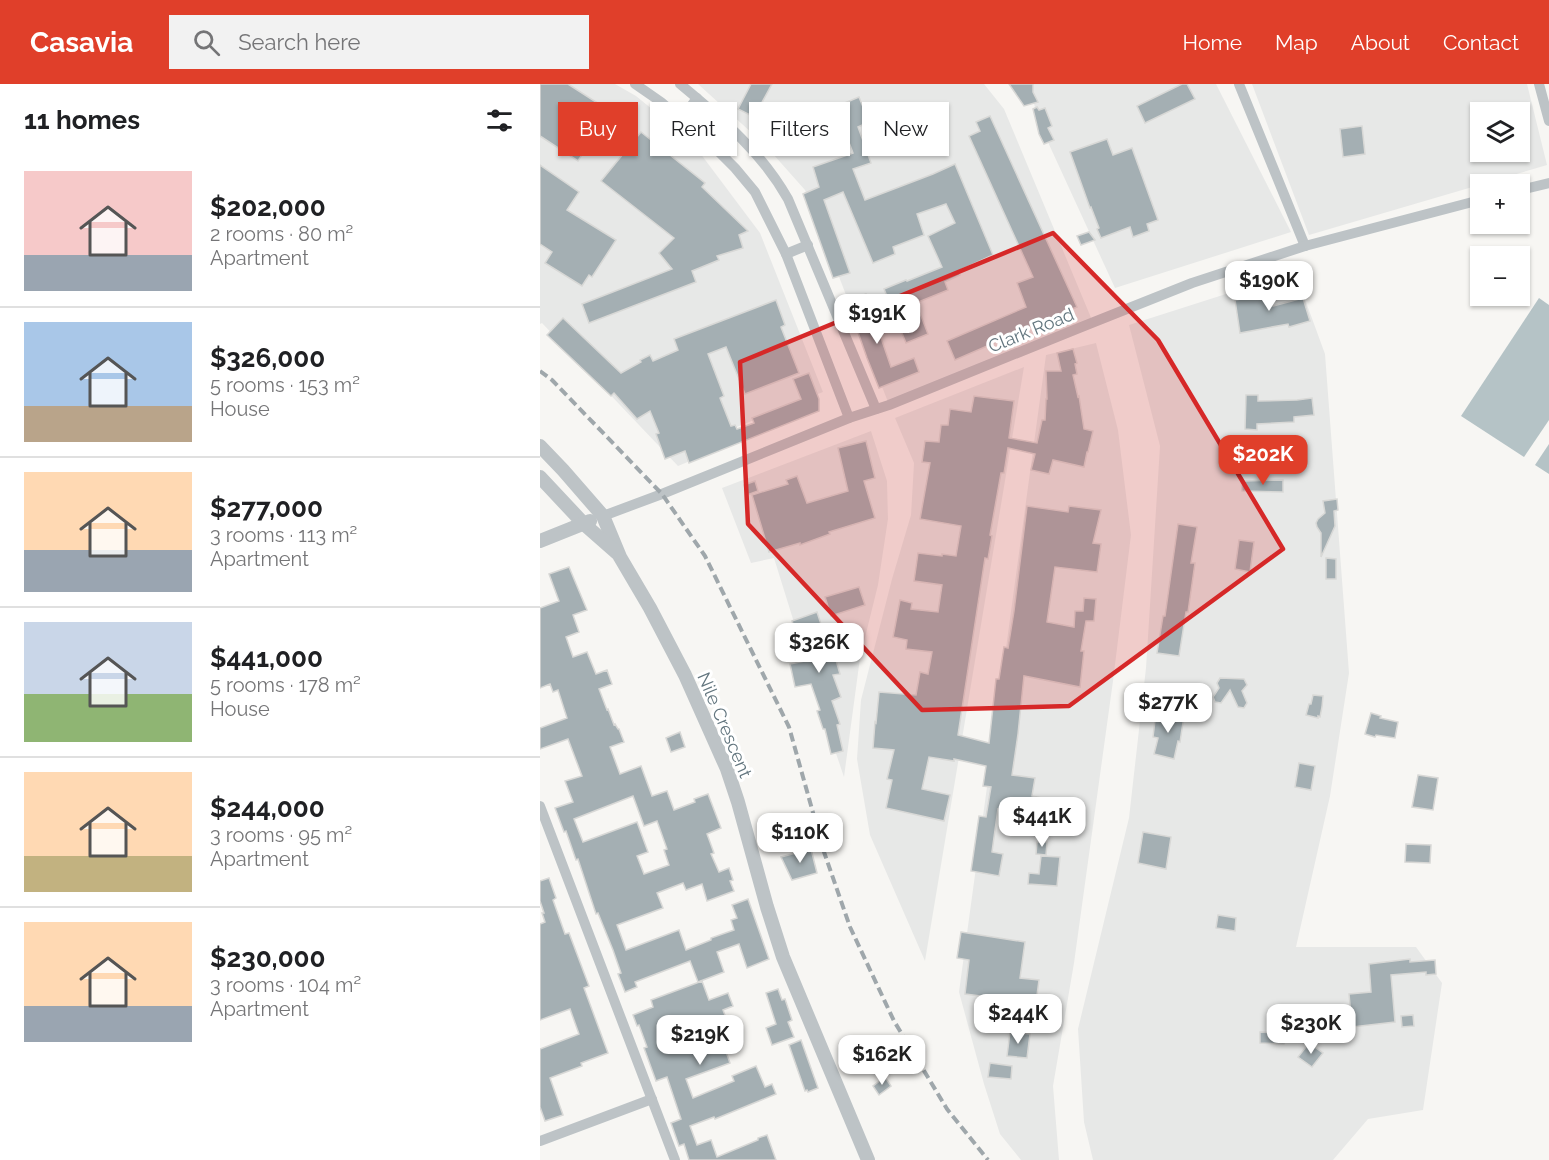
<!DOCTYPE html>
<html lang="en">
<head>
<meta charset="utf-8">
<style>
	:root { --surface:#fff; --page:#f2f2f2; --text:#202124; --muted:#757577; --line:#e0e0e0; --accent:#e03f2a }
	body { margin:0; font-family:Raleway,sans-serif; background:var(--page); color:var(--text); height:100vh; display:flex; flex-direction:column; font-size:22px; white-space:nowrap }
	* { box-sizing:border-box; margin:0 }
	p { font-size:20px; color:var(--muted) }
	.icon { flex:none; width:33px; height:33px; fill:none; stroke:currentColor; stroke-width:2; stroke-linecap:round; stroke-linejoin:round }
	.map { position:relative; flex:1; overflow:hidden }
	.sheet { display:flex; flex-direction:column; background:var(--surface); width:540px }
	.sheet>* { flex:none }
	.top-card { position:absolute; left:18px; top:18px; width:570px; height:54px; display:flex; gap:12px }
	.tools { position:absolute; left:930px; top:18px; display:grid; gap:12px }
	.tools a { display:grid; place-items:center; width:60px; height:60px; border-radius:0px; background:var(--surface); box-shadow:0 2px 4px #0004; font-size:30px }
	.price { position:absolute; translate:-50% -51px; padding:0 14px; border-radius:12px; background:#fff; color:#222; font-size:20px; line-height:39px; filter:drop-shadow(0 2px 3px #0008) }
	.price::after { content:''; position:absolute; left:50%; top:36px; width:18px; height:14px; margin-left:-9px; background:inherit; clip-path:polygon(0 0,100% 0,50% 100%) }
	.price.current { background:var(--accent); color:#fff }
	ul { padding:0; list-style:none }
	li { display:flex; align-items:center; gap:18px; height:150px; padding:0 24px }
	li+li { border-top:2px solid var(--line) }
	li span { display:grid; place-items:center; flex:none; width:168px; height:120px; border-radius:0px; color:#555 }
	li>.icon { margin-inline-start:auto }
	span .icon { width:72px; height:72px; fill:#fffc; stroke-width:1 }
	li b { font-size:26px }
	h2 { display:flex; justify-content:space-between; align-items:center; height:72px; padding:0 24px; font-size:26px }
	.chip { padding:0 21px; border-radius:0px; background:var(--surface); box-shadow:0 2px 4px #0004; font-size:21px; line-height:54px }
	.chip.current { background:var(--accent); color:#fff }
	header { display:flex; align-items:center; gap:36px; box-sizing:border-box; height:84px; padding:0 30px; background:var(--accent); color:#fff }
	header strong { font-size:28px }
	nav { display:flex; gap:33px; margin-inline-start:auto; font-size:21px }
	.search { width:420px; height:54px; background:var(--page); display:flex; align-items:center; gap:15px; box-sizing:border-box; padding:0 21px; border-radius:0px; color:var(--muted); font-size:22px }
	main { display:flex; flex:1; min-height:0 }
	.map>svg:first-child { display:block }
</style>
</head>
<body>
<header>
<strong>Casavia</strong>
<div class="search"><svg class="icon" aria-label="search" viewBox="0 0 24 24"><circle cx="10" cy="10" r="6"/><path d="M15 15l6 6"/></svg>Search here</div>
<nav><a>Home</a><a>Map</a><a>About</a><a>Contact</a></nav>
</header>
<main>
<section class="sheet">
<h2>11 homes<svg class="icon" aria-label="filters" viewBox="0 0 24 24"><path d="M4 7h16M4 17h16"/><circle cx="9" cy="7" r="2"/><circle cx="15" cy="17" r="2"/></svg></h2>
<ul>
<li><span style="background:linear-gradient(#f6c9c9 70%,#9aa5b1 0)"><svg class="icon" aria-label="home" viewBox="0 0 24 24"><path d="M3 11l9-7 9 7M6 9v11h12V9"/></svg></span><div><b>$202,000</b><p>2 rooms · 80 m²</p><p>Apartment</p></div></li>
<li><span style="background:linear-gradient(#a9c7e8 70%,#b9a48a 0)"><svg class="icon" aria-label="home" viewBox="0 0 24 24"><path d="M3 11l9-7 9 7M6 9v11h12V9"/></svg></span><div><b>$326,000</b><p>5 rooms · 153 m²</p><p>House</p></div></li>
<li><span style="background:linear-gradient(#ffd9b3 65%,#9aa5b1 0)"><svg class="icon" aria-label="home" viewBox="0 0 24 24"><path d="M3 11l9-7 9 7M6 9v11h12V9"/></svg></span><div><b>$277,000</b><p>3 rooms · 113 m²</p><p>Apartment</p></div></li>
<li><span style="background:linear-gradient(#c9d6e8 60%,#8fb573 0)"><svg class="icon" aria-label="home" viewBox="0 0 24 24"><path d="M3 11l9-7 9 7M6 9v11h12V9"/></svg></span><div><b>$441,000</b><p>5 rooms · 178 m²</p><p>House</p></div></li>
<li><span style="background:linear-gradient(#ffd9b3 70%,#c2b280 0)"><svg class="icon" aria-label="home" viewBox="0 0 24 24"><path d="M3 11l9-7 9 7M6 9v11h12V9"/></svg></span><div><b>$244,000</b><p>3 rooms · 95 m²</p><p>Apartment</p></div></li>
<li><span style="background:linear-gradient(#ffd9b3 70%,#9aa5b1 0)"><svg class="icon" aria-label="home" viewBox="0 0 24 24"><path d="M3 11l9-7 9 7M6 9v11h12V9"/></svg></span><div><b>$230,000</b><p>3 rooms · 104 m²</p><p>Apartment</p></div></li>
</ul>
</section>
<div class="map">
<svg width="1009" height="1076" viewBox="0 0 1009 1076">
	<rect width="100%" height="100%" fill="#f7f6f3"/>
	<g fill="#e7e8e7" fill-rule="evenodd">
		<path d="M0 0H75L96 12 151 57 220 149 283 308 157 359 162 372 138 382 2 239 0 240Z"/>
		<path d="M158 0H444L464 25 552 236 348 318 265 106 225 61Z"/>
		<path d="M488 0H676L751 148 575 204 501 43Z"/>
		<path d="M712 0H987L1007 81 769 151ZM940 28H980V68H940Z"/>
		<path d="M755 188 785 270 809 589 790 712 756 863H876L902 899 883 1026 828 1035 793 1076H553L544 1038 538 945 589 734 606 584 620 362 589 241Z"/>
		<path d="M556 259 578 346 591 451 573 597 534 879 513 1002 519 1076H481L460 1050 444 1000 419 908 506 271Z"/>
		<path d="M484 283 385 877 330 751 317 675 321 616 352 495 371 431 374 379 355 334Z"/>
		<path d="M331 347 347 397 348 435 338 501 320 574 304 693 280 622 234 474 211 479 182 404Z"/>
	</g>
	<g fill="#b5c3c6">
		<path d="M999 214 1009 221V336L984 373 921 332Z"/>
		<path d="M1009 360V390L995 381Z"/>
	</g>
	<g fill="#a4afb3" stroke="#d8d8d6" stroke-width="1.5" fill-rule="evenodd">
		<path d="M0 0H28L70 27 38 77 0 52Z"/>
		<path d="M211 0H232L214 33 198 25Z"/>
		<path d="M469 0H493V8L498 18 484 22Z"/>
		<path d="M642 0H647L655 15 605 39 597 22Z"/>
		<path d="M319 13 329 38 318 43 331 79 313 85 325 116 393 90 415 80 453 171 418 187 420 191 405 198 408 206 376 219 388 250 366 259 344 205 366 196 367 197 402 183 388 152 415 139 406 120 377 130 384 151 353 163 355 170 333 179 303 108 284 116 310 189 293 194 263 110 279 103 273 83 313 69 305 48 282 58 271 33Z"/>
		<path d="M497 23 499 26 505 24 512 42 508 44 514 56 504 60 499 50 493 25Z"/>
		<path d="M450 32 537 223 415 276 407 257 486 223 477 199 493 193 429 52 440 47 436 38Z"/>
		<path d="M822 42 825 70 803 73 800 45Z"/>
		<path d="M101 48 165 99 162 103 208 147 199 151 203 164 177 172 179 176 152 187 156 198 49 239 42 220 132 185 119 169 134 154 61 97Z"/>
		<path d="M567 55 573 71 592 64 618 136 607 140 609 147 593 153 590 143 561 154 557 145 559 144 551 123 550 124 530 68Z"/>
		<path d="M0 81 39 108 27 126 76 156 52 193 49 191 42 202 5 179 12 168 0 160Z"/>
		<path d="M549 148 555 156 541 161 537 152Z"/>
		<path d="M730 204 733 222 763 214 770 237 749 243 748 240 700 249 695 216 709 214 708 210 715 209V206Z"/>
		<path d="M326 210 351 283 374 274 379 288 339 304 327 274 307 217Z"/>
		<path d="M236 216 245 241 241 243 259 289 205 310 186 263 168 270 184 312 180 314 191 342 195 341 197 345 214 339 212 334 261 315 253 295 269 289 279 315V327L149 379 145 367 125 375 116 350 119 349 110 327 97 335 74 309 71 312 7 251 23 234 81 289 101 278 100 276 110 271 113 277 138 266 134 255Z"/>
		<path d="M533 265 537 279 535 280 537 290 533 291 538 313 539 312 544 345 553 347 548 368H547L544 383 513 376 509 390 491 386 495 370 468 364 464 389H461L450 451 452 452 448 475 445 474 418 651 449 659 456 595H459L464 563 468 564 474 527 487 422 528 428 529 422 561 426 553 459 561 460 557 488 515 483 507 538 534 543 535 527H543L544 514 556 515 554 537H546L541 567H544L540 603 484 592 478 650 472 691 495 694 492 712 508 715 504 735 484 732V730L458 725 452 768 463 770 459 792 431 787 439 732 446 733 451 703 443 702 446 682 414 675V677L389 673 382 705 410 711 404 737 346 724 352 696 347 695 354 666 333 664 335 638 336 639 339 608 376 611 380 588 388 590 392 568 366 565 367 556 353 553 360 516 372 519 371 525 398 528 402 501 374 497 378 469 402 472V470L416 472 421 442 380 435 390 379 382 378 385 357 399 358 401 341H408L410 325 431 328 434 312 474 317 469 354 497 359 502 336H505L506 315H507L506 287H521L517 269Z"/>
		<path d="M706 311H718V317L757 316 772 314 774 331 754 333V338L717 340V346L705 345Z"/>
		<path d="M326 357 335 394 324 397 335 434 289 448 290 450 260 461V459L229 468 212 411 248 400 246 396 257 392 267 419 308 407 298 364Z"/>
		<path d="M743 396V408L702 407 701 397Z"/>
		<path d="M215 397 218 407 207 411 204 401Z"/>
		<path d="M797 415 798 426 794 427 795 442 781 473V449L777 443 776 439 778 435 785 429 783 417Z"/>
		<path d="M638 440 657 443 651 479H655L648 528H646L639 572 617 569 623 532H625Z"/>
		<path d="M699 456 714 458 710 488 695 485Z"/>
		<path d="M786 474 796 475V495H786Z"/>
		<path d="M29 483 47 526 33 531 39 548 26 553 33 573 47 568 56 590 67 586 72 600 59 605 67 626 68 625 74 641 75 640 78 645H79L84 658 70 663 80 690 101 682 112 712 127 707 134 726 155 718 154 715 168 710 181 744 167 750 174 769 171 770 179 788 189 784 193 796 190 797 194 807 167 817 162 800 146 806 143 799 117 809 123 824 77 841 86 866 139 846 146 866 171 856V854L194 846 191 836 197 834 192 821 208 815 229 875 207 884 199 860 177 868 184 888 158 898 150 877 95 898 97 903 85 908 78 890 81 889 73 866 58 829 56 830 38 775 36 776 26 747 24 748 15 724 33 718 25 697 42 692 28 655 0 665V644L27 634 18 606 13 608 10 600 0 604V524L19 517 9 490ZM93 712 104 742 117 737 127 765 124 766 129 781 104 790 97 772 108 768 97 738 43 758 34 735Z"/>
		<path d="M319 503 325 521 291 532 285 513Z"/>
		<path d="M277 528 293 577 296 576 300 590 293 591 301 613 292 617 300 640 297 641 303 667 291 670 285 645H283L277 627 280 626 271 600 255 603 250 580 265 577 252 537Z"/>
		<path d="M680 594 704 595 707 601 702 607 707 619 704 624 698 623 690 606 681 619 675 618 673 613 679 604 677 599Z"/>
		<path d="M773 611 783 612 782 623 780 633 778 632V634L766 631 769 620H771Z"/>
		<path d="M616 628 644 632 640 658 638 657 634 675 614 670 618 654 613 653Z"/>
		<path d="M831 629 841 632 840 634 858 638 855 654 836 651 835 653 825 650Z"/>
		<path d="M140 648 145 663 131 668 126 654Z"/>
		<path d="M759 679 775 682 771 706 755 703Z"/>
		<path d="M878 691 898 694 893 726 872 723Z"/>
		<path d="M603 748 631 753 626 785 598 779Z"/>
		<path d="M497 758H507L506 771 496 770Z"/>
		<path d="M866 760 891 761 890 779 865 778Z"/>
		<path d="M271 765 277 789 252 796 241 773Z"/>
		<path d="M501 772 520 773 517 802 488 800 489 789 499 790Z"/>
		<path d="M9 794 16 814 13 816 25 850 29 849 49 902 44 904 68 969 41 979 42 982 10 994 23 1031 5 1037 0 1023V965L39 950 30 925 0 936V840L5 838 2 829H4L0 817V797Z"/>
		<path d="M678 831 696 834 695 847 676 844Z"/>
		<path d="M421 848 485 858 480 894 499 896 496 919 425 910 429 876 417 874Z"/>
		<path d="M870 875V878L895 876 896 890 886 891V888L851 891 855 938 812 943 809 910 831 908 829 880Z"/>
		<path d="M162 897 169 916 188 909 193 922 183 926 194 955 183 959 190 979 146 995 153 1014 194 997 192 992 216 982 225 1003 232 1000 236 1010 175 1035 174 1033 150 1042 157 1061 171 1056 177 1073 218 1056V1054L227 1051 236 1076H149L144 1060 139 1062 131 1039 141 1035 127 993 116 997 104 964 107 963 99 941 97 942 93 931 113 923 111 916Z"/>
		<path d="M238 905 242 916 245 915 252 936 248 938 254 953 232 961 226 944 236 940 226 909Z"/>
		<path d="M873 931 874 942 862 943 861 932Z"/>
		<path d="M470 948 490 950 487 974 467 972Z"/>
		<path d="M720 948 739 949 747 952 744 960 720 959Z"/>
		<path d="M261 956 278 1004 268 1008 267 1006 265 1007 249 961Z"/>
		<path d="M769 959 783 969 772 983 758 973Z"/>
		<path d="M450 979 472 982 471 995 448 993Z"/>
		<path d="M345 993 351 1002 339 1011 333 1002Z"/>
	</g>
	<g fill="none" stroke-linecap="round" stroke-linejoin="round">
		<g stroke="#bdc3c6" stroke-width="10">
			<path d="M95 0 121 18 177 66 195 84 215 108 246 170 309 334"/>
			<path d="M140 0C182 35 221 67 248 115L336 325"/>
			<path d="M699 0 765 162"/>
			<path d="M999 0 1009 37"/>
			<path d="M142 35 157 14"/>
			<path d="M980 106 1009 99"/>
			<path d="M246 170 268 161"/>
			<path d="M63 432 122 410 309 334 349 321 539 244 652 199 765 162 940 116"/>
			<path d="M0 722 135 1076"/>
			<path d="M0 1057 112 1015"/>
		</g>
		<g stroke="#bdc3c6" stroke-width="14">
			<path d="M0 362 23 386 63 432 80 473 110 524 145 591 174 656 187 685 198 718 227 823 243 873 328 1076"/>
			<path d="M0 393 44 440 77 469"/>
			<path d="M0 457 50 437"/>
		</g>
		<path stroke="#9fa7ab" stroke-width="4" stroke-dasharray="9 4.5" stroke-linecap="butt" d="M0 287 12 296 122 410 165 472 249 643 284 768 310 843 354 937 407 1025 448 1076"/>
	</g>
	<path fill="#d62828" fill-opacity="0.2" stroke="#d62828" stroke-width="4.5" stroke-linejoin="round" d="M513 149 618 256 743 465 529 622 382 626 208 440 200 278Z"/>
	<g text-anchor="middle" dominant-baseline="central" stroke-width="6" stroke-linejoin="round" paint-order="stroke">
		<g font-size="18" fill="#62757e" stroke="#fff">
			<text transform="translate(491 246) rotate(-22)">Clark Road</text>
			<text transform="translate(185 641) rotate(67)">Nile Crescent</text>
		</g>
	</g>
</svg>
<div class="tools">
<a><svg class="icon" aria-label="layers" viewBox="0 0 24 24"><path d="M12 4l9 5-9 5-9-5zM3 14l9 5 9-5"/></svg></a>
<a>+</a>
<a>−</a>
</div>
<b class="price" style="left:729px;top:228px">$190K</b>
<b class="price" style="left:337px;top:261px">$191K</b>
<b class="price current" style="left:723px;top:402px">$202K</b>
<b class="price" style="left:279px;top:590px">$326K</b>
<b class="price" style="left:628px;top:650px">$277K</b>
<b class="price" style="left:502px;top:764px">$441K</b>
<b class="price" style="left:260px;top:780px">$110K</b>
<b class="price" style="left:478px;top:961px">$244K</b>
<b class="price" style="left:771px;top:971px">$230K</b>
<b class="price" style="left:160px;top:982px">$219K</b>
<b class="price" style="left:342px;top:1002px">$162K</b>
<div class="top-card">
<a class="chip current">Buy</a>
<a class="chip">Rent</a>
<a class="chip">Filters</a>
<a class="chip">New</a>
</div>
</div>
</main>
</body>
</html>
